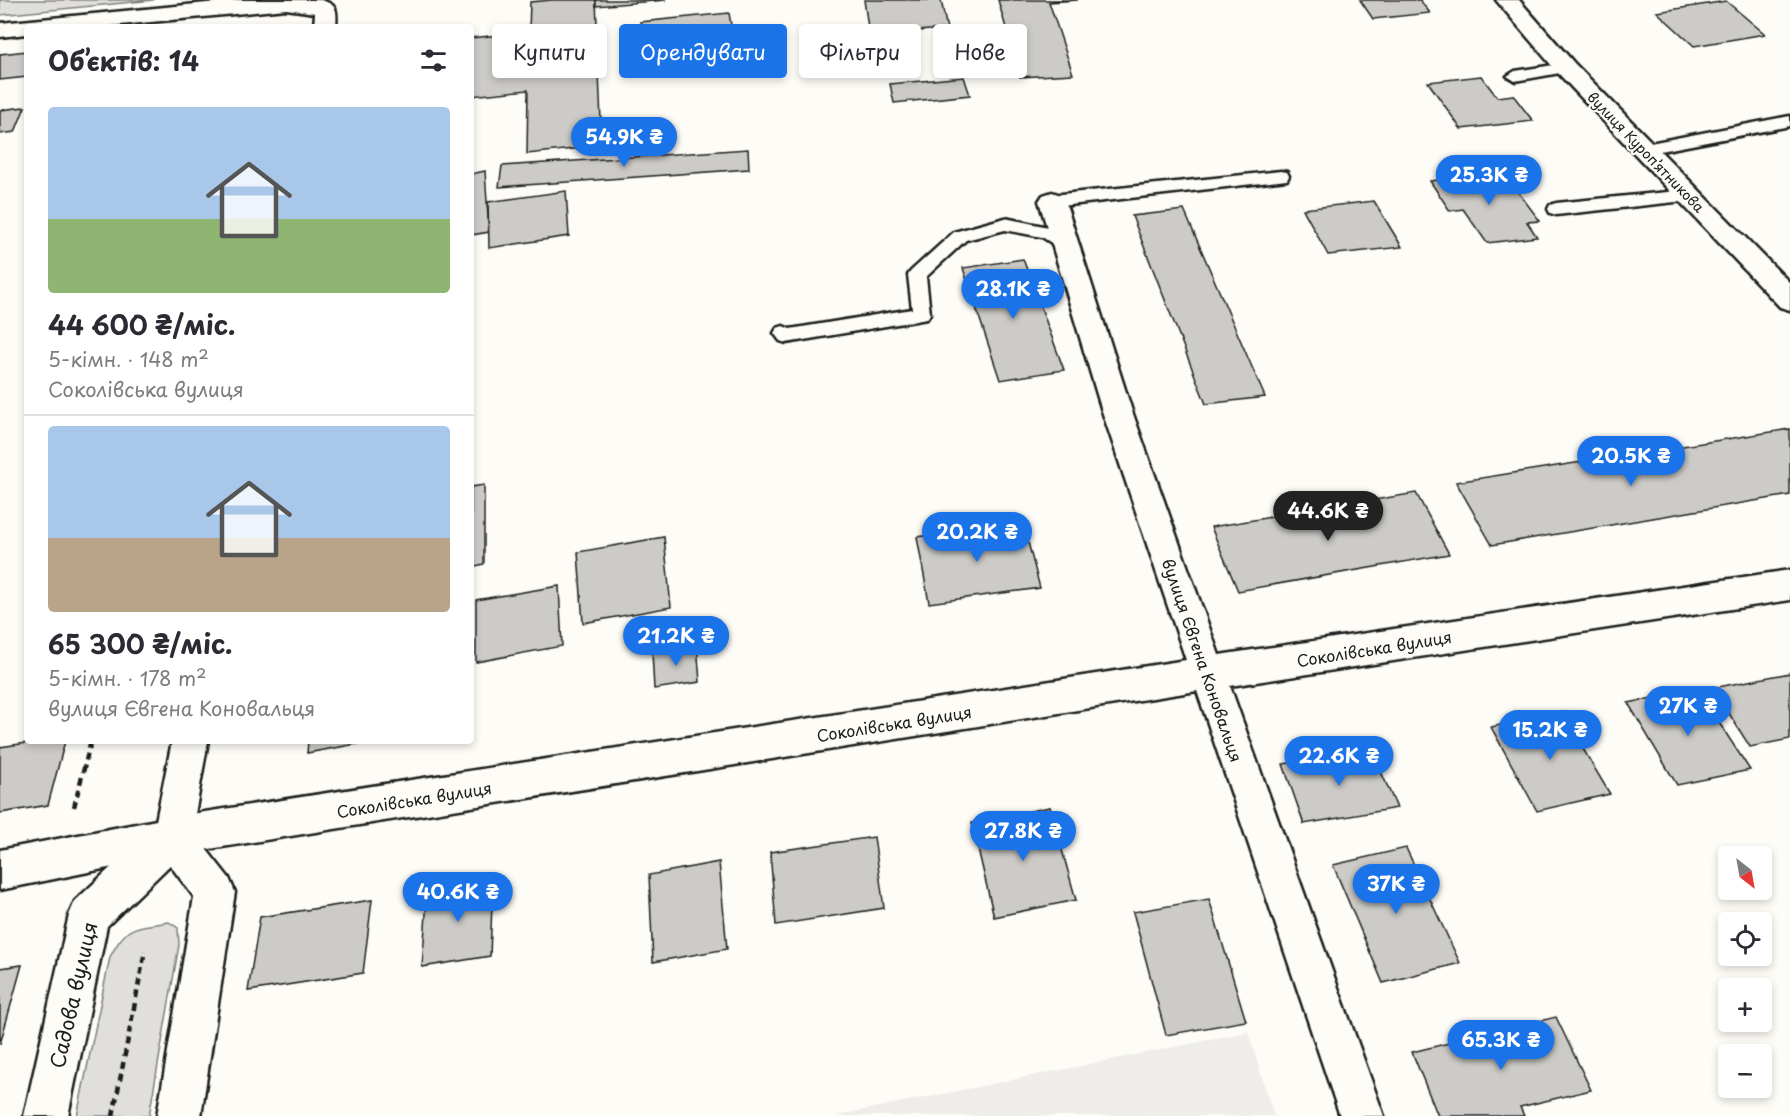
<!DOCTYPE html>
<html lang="uk">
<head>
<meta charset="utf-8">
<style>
	:root { --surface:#fff; --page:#f2f2f3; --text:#2b2b33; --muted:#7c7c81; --line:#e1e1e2; --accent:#1a73e8 }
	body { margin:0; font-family:"Playpen Sans",sans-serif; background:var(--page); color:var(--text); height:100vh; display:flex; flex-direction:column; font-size:22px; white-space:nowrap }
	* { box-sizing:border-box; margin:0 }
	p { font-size:20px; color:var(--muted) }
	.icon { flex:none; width:33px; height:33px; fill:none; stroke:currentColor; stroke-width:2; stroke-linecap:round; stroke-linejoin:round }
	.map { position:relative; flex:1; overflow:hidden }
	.side { position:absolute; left:24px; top:24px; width:450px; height:720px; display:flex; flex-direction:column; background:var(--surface); border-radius:6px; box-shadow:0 3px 9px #0003 }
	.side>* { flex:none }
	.hud { position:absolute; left:492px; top:24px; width:570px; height:54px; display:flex; gap:12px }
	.needle { width:39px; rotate:149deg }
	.tools { position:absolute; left:1718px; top:846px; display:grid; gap:12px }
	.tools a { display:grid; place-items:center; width:54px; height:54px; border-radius:6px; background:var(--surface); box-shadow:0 3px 9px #0003; font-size:30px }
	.price { position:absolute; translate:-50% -51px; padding:0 14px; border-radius:21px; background:var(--accent); color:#fff; font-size:20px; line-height:39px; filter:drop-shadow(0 2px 3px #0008) }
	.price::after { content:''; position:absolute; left:50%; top:36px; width:18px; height:14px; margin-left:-9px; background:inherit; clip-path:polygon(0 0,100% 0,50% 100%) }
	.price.current { background:#222; color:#fff }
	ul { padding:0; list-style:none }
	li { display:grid; align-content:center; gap:12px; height:318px; padding:0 24px }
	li+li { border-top:2px solid var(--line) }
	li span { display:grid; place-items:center; height:186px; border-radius:6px; color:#555 }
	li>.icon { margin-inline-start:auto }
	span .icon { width:108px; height:108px; fill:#fffc; stroke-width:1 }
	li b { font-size:26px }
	h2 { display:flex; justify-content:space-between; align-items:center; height:72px; padding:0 24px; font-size:26px }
	.pill { padding:0 21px; border-radius:6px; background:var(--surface); box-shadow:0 3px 9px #0003; font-size:21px; line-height:54px }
	.pill.current { background:var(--accent); color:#fff }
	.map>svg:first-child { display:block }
</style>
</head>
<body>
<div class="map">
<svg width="1790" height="1116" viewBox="0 0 1790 1116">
	<rect width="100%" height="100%" fill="#fdfcf7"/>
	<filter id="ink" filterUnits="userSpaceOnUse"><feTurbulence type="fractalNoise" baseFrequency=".0167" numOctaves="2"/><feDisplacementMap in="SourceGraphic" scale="12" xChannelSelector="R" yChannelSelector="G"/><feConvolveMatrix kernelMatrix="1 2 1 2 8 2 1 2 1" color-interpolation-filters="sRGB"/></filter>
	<g filter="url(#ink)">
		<path fill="#eeede9" d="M1248 1032 1274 1116H834Z"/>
		<g fill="#e0dfdb" stroke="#7e7e7c" stroke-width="1.5">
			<path d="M0 0H154L0 15Z"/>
			<path d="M169 922 178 928 179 945 149 1116H77L110 957C127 923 135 928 169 922Z"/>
		</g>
		<g fill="#cccbc8" stroke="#1c1c1c" stroke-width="1.5">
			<path d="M552 0H596L602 146 527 154 528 90 471 96V38L529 32 530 2Z"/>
			<path d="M596 0H666L596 6Z"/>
			<path d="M864 0H941L947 29 869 34Z"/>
			<path d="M998 0H1078L1049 2 1073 74 1020 77Z"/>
			<path d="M1360 0H1420L1430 13 1373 19Z"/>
			<path d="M1726 1 1765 34 1694 46 1657 12Z"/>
			<path d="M729 13 737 62 644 73 640 22Z"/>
			<path d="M848 27 856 66 825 69 817 30Z"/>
			<path d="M27 51V77L0 80V54Z"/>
			<path d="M1481 76 1497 97 1513 95 1533 121 1461 129 1428 82Z"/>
			<path d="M964 77 970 95 894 103 890 84Z"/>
			<path d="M25 107 15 132 0 134V110Z"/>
			<path d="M748 149 749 169 499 187 502 166Z"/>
			<path d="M485 171 489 232 471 235V174Z"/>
			<path d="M1503 172 1540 221 1527 222 1537 237 1487 243 1463 209 1450 211 1430 181Z"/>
			<path d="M566 191 569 236 489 248 488 202Z"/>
			<path d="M1374 201 1402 247 1328 255 1303 209Z"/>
			<path d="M1184 210 1265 397 1206 404 1132 216Z"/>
			<path d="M1023 259 1064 370 1000 380 963 268Z"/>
			<path d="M1790 429V495L1492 545 1456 482Z"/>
			<path d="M484 485V564L471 567V487Z"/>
			<path d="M1416 493 1449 554 1238 591 1211 527Z"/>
			<path d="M1023 523 1040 588 929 603 917 537Z"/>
			<path d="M664 537 671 607 583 623 578 552Z"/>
			<path d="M559 586 562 646 476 662V600Z"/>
			<path d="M697 644 700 682 654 689 652 652Z"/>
			<path d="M1790 673V739L1750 747 1713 688Z"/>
			<path d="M1697 689 1750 770 1677 785 1628 703Z"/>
			<path d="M1561 712 1610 794 1537 811 1491 727Z"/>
			<path d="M41 741H65L48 805 0 813V747Z"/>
			<path d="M308 741H373L307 753Z"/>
			<path d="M1371 749 1397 808 1304 824 1283 764Z"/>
			<path d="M1050 807 1076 900 994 917 972 823Z"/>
			<path d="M874 837 884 908 776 925 770 852Z"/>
			<path d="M1406 848 1460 963 1383 983 1333 865Z"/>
			<path d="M719 862 727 949 653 962 649 875Z"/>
			<path d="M493 878 490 956 422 967 428 888Z"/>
			<path d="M1209 899 1246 1021 1166 1035 1133 912Z"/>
			<path d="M372 900 363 973 248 991 260 917Z"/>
			<path d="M22 965 0 1044V968Z"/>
			<path d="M1556 1017 1591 1090 1520 1107 1524 1116H1438L1412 1052Z"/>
		</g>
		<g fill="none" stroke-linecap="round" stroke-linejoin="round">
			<g stroke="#1c1c1c" stroke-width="5">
				<g id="service">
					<path d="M1566 63 1571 65 1573 68 1571 71 1515 81 1507 76 1515 71Z"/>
					<path d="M1790 116V126L1645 154 1639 153 1637 149 1639 145 1645 144Z"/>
					<path d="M1281 171 1287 172 1289 176 1287 180 1052 207 1046 205 1044 201 1046 197 1052 195Z"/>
					<path d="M1688 190 1694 192 1696 196 1694 200 1556 215 1550 213 1548 209 1550 205 1556 203Z"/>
					<path d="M1005 218 1053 228 1073 245 1070 249 1064 251 1042 237 1005 230 966 240 926 277 930 314 927 319 786 343 780 341 774 333 777 328 783 326 790 329 912 309 908 275 911 271 954 232Z"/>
				</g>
			</g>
			<g stroke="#1c1c1c" stroke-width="5">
				<g id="minor">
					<path d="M1496 0H1519L1574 63 1790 283V310L1780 307 1558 73Z"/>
					<path d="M1052 192 1061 195 1065 201 1132 411 1219 655 1790 570V600L1230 686 1384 1116H1340L1197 691 172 855 0 890V850L172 817 1186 660 1102 411 1039 201 1043 195Z"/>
				</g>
			</g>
			<g stroke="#1c1c1c" stroke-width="5">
				<g id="tertiary">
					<path d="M238 0H321C338 5 337 10 336 27H314L315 13 286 9 99 27H27V34L0 37V23Z"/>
					<path d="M172 741H208L192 831 229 878 235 892 201 1116H157L194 897 170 865 107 926 68 1116H24L69 915 75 901 155 826Z"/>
				</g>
			</g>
			<g stroke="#1c1c1c" stroke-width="4.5" stroke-dasharray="7 5" stroke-linecap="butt">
				<path d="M74 807 91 741"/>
				<path d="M113 1116 145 951"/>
			</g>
			<use href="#service" fill="#fdfcf7" fill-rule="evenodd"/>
			<use href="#minor" fill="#fdfcf7" fill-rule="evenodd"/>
			<use href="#tertiary" fill="#fdfcf7" fill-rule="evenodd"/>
		</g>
	</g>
	<g text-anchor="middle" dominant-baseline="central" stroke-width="4.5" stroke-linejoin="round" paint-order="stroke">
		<g font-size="14" fill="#1c1c1c" stroke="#fdfcf7">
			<text transform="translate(1646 152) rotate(46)">вулиця Куропʼятникова</text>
		</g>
		<g font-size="16" fill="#1c1c1c" stroke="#fdfcf7">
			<text transform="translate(1374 648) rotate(-9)">Соколівська вулиця</text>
			<text transform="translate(1203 660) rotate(71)">вулиця Євгена Коновальця</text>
			<text transform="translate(894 723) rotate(-9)">Соколівська вулиця</text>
			<text transform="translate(414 799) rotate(-9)">Соколівська вулиця</text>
		</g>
		<g font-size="20" fill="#1c1c1c" stroke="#fdfcf7">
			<text transform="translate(73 995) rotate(-77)">Садова вулиця</text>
		</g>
	</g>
</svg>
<div class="tools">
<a><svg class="needle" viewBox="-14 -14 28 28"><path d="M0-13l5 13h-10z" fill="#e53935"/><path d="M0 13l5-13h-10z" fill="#7c7c81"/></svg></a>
<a><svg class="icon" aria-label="locate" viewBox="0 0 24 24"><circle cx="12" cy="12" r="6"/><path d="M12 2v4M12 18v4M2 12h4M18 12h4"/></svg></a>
<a>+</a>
<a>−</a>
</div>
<b class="price" style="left:624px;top:168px">54.9K ₴</b>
<b class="price" style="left:1489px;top:206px">25.3K ₴</b>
<b class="price" style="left:1013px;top:320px">28.1K ₴</b>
<b class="price" style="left:1631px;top:487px">20.5K ₴</b>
<b class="price current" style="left:1328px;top:542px">44.6K ₴</b>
<b class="price" style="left:977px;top:563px">20.2K ₴</b>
<b class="price" style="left:676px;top:667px">21.2K ₴</b>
<b class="price" style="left:1688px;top:737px">27K ₴</b>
<b class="price" style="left:1550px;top:761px">15.2K ₴</b>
<b class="price" style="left:1339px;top:787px">22.6K ₴</b>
<b class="price" style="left:1023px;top:862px">27.8K ₴</b>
<b class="price" style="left:1396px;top:915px">37K ₴</b>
<b class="price" style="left:458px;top:923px">40.6K ₴</b>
<b class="price" style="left:1501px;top:1071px">65.3K ₴</b>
<div class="hud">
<a class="pill">Купити</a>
<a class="pill current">Орендувати</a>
<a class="pill">Фільтри</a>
<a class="pill">Нове</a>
</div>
<section class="side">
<h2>Об’єктів: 14<svg class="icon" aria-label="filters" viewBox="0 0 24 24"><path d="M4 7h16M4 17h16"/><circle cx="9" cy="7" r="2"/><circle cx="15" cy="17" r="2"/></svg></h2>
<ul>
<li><span style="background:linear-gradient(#a9c7e8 60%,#8fb573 0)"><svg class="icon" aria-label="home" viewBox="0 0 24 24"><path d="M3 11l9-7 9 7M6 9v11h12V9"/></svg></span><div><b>44 600 ₴/міс.</b><p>5-кімн. · 148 m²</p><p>Соколівська вулиця</p></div></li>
<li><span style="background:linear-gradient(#a9c7e8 60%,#b9a48a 0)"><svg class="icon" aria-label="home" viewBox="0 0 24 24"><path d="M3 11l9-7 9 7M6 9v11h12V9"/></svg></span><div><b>65 300 ₴/міс.</b><p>5-кімн. · 178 m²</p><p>вулиця Євгена Коновальця</p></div></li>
</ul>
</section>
</div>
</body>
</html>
